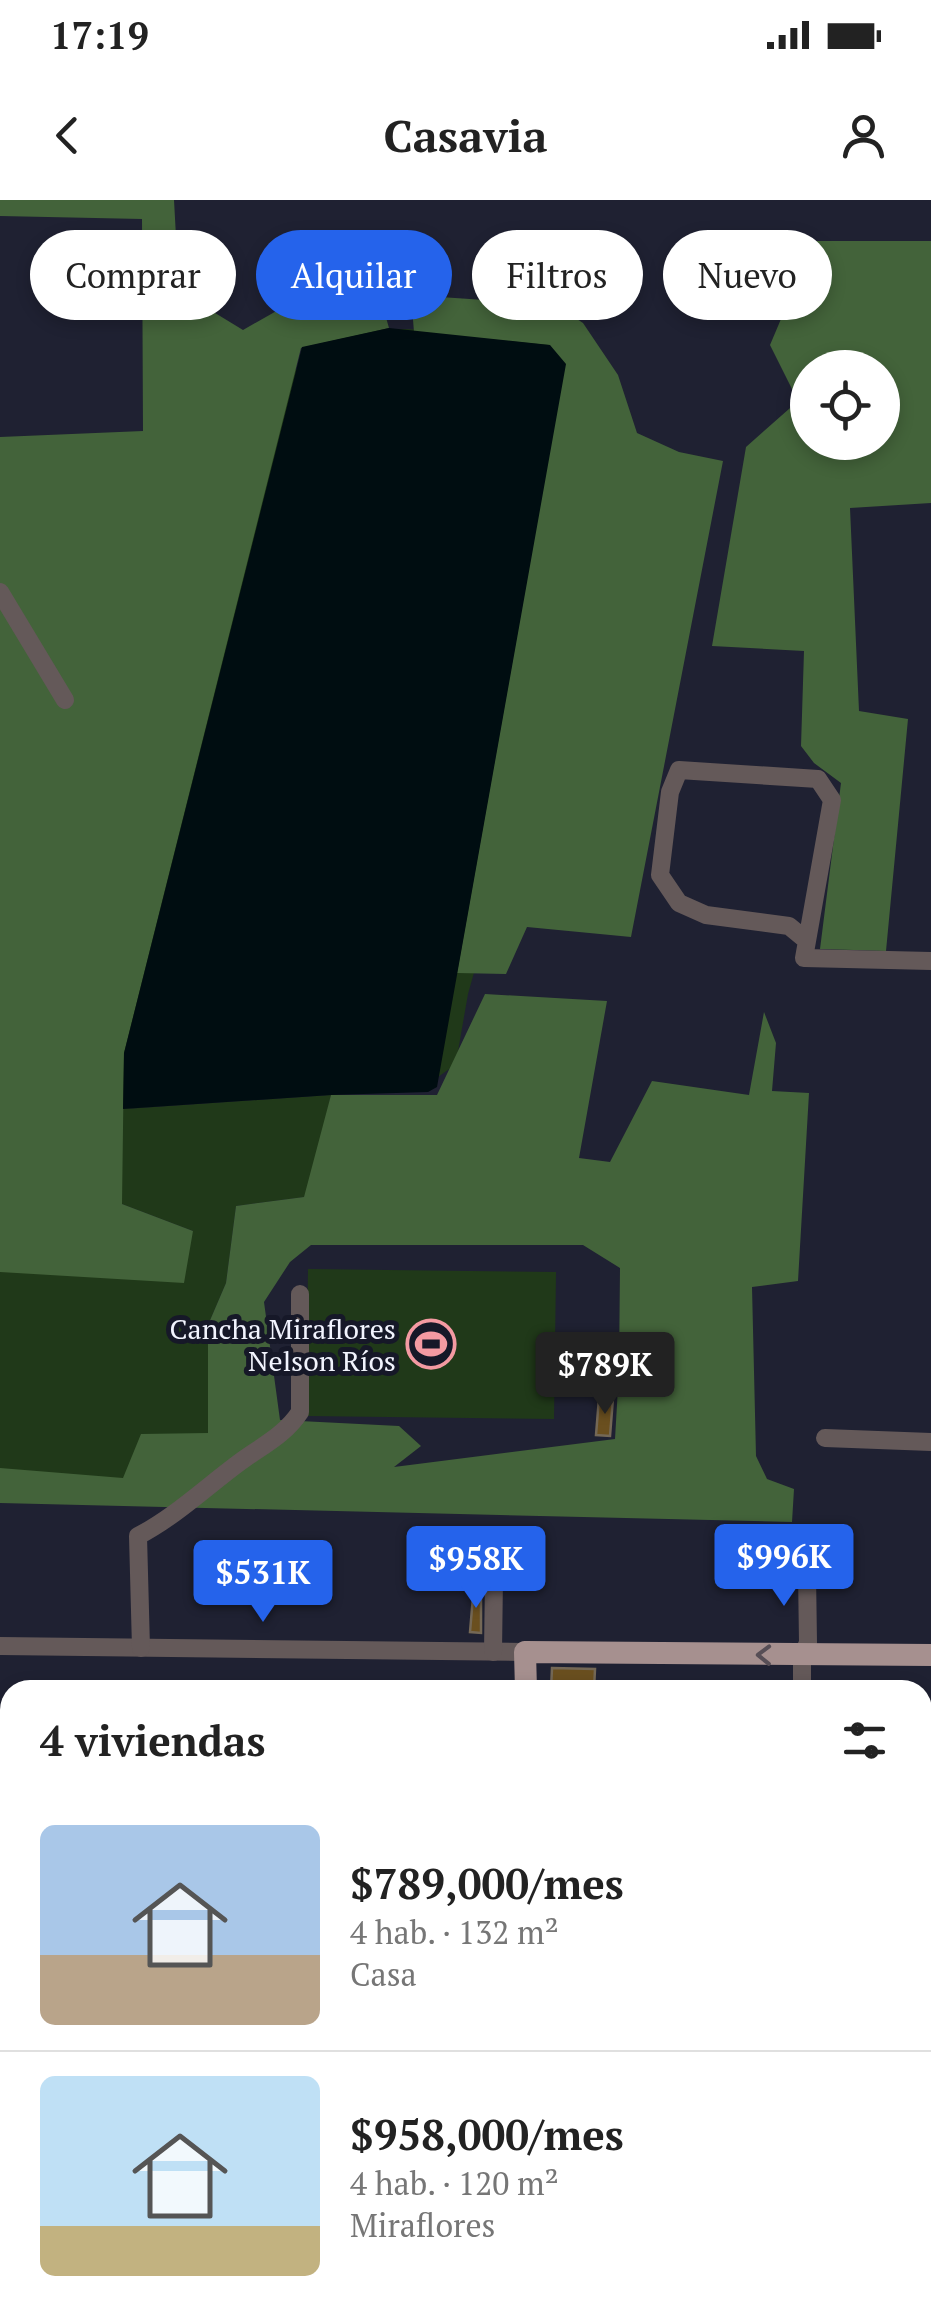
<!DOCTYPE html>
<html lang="es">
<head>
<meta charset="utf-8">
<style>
	:root { --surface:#fff; --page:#f6f6f6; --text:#222; --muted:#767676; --line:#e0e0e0; --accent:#2563eb }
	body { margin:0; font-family:"PT Serif",serif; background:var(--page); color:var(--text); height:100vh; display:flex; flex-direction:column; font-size:38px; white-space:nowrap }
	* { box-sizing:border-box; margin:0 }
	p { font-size:32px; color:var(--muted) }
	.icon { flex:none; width:55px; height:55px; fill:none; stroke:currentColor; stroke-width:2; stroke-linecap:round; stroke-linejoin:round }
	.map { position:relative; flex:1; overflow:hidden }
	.panel { position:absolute; left:0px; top:1480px; width:932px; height:642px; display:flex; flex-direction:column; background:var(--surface); border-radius:30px 30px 0 0; box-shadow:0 5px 15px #0003 }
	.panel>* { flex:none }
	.top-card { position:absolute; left:30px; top:30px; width:872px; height:90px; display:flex; gap:20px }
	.buttons { position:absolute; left:790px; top:150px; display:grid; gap:20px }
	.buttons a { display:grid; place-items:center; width:110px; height:110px; border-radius:50%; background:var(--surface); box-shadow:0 5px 15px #0003; font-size:50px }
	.price { position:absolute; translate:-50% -85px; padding:0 22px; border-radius:10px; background:var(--accent); color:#fff; font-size:32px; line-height:65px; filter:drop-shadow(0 2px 5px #0008) }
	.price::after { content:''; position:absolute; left:50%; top:60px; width:30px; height:22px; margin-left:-15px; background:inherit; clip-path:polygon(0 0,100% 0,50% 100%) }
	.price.active { background:#222; color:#fff }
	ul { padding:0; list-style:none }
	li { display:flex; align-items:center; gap:30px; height:250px; padding:0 40px }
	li+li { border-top:2px solid var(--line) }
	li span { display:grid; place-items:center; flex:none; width:280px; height:200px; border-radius:15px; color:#555 }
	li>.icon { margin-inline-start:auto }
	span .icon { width:120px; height:120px; fill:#fffc; stroke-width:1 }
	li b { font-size:42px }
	h2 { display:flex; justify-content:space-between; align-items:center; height:120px; padding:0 40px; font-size:42px }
	.chip { padding:0 35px; border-radius:45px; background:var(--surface); box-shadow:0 5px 15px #0003; font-size:35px; line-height:90px }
	.chip.active { background:var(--accent); color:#fff }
	.status { display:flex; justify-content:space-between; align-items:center; height:70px; padding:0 50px; background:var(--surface); direction:ltr }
	.status svg { height:28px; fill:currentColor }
	header { display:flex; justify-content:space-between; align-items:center; height:130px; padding:0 40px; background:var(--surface); font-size:45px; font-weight:700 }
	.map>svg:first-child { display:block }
</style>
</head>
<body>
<div class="status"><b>17:19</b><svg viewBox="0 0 49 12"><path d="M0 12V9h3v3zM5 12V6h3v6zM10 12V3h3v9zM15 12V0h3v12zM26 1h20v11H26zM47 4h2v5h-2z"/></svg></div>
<header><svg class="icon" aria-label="back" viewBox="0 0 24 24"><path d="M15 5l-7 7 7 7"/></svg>Casavia<svg class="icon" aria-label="person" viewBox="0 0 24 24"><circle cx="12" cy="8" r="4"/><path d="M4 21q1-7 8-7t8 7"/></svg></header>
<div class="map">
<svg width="931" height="2122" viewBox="0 0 931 2122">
	<rect width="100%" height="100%" fill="#1f2132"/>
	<path fill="#34242e" d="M10 2112H763L767 2119 762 2122H0Z"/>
	<g fill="#203919" fill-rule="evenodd">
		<path d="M405 129 575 136 477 762 468 794 457 857 452 867 431 882 125 909 331 895 312 979 304 997 236 1006 226 1083 208 1125 209 1233 128 1286 0 1275V372L354 130ZM122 919V1004L193 1031 127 1063 108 979Z"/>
		<path d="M308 1069 556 1072 554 1219 306 1216Z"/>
		<path d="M0 1544 10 1545V2112H378L381 2122H0Z"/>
		<path d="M931 1756V1909H923V1757Z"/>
	</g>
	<g fill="#43633a" fill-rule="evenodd">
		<path d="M0 0H174L179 91 243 130 287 105 379 93 389 128 301 148 124 853 122 1004 193 1031 184 1083 0 1072V237L143 231 142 19 0 16Z"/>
		<path d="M814 41H931V303L850 308 859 511 908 519 886 751 820 749 841 583 814 563 801 546 804 451 712 446 746 247 798 201 770 145ZM808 168H882V242H808Z"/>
		<path d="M411 95 556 105 583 123 618 175 637 233 679 252 723 261 631 737 527 727 506 774 457 773 565 165 549 145 414 132Z"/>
		<path d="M485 794 607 801 579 958 610 962 652 881 749 895 764 812 776 843 772 891 809 893 798 1081 752 1087 756 1256 767 1279 794 1289 792 1322 0 1303V1268L123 1278 141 1234 208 1233V1125L226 1083 236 1006 304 997 331 895H437ZM311 1045H583L620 1068 619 1170 615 1239 394 1267 421 1246 399 1226 280 1220 264 1102 290 1062Z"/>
	</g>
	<path fill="#000d11" d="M389 128 550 145 566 164 437 887 428 892 331 895 123 909 124 853 302 147Z"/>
	<g fill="#6a4f1f" stroke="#746856" stroke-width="2.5">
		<path d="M599 1198H613L610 1236 596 1235Z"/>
		<path d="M474 1385 481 1386V1433L470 1432Z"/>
		<path d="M552 1468 595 1469 594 1490H551Z"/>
	</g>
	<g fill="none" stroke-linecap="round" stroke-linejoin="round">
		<path stroke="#8b8d9a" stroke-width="2.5" stroke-dasharray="2.5 8" stroke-linecap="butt" d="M922 1810 931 1819"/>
		<g stroke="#645959" stroke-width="18">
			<path d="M0 392 65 500"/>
			<path d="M806 740 789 726 706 715 679 703 660 675 670 592 679 570 818 579 832 600 804 758 931 761"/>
			<path d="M825 1238 931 1242"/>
			<path d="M0 1446 525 1452"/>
			<path d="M141 1448 138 1336C176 1316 206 1287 240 1262 262 1246 285 1235 300 1212V1094"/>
			<path d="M493 1452 494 1378"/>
			<path d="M802 1490V1455L808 1443 807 1373"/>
			<path d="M0 1559H10"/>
			<path d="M0 1998 10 1994"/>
			<path d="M522 2112 525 2122"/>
			<path d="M596 2122 619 2112"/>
		</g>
		<g stroke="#a6908f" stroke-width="22">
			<path d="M526 1490 525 1452 931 1455"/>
			<path d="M922 1566H931"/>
			<path d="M782 2112 786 2122"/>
		</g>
	</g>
	<defs><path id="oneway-chevron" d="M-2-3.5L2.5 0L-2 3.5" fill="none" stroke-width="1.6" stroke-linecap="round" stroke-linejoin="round" transform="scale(2.5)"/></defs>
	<use stroke="#574e56" href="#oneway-chevron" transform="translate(764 1455) rotate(-179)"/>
	<defs>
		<g id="stadium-ring" transform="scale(2.5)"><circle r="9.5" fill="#161828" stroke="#f49aa2" stroke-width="1.5"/><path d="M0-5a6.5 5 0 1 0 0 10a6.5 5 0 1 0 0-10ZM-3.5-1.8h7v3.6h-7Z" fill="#f49aa2"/></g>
	</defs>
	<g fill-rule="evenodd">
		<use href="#stadium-ring" x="431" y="1144"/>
	</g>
	<g text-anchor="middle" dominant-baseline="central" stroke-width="10" stroke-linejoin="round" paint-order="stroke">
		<g font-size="28" fill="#f2f4fe" stroke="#161828" text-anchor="end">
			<text x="396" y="1128">Cancha Miraflores<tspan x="396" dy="32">Nelson Ríos</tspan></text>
		</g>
	</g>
</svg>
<div class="buttons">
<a><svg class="icon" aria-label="locate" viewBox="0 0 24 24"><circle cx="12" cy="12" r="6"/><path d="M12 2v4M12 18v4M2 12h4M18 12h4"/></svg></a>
</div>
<b class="price active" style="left:605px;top:1217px">$789K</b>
<b class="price" style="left:784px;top:1409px">$996K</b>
<b class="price" style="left:476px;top:1411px">$958K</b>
<b class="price" style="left:263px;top:1425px">$531K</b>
<div class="top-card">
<a class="chip">Comprar</a>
<a class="chip active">Alquilar</a>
<a class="chip">Filtros</a>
<a class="chip">Nuevo</a>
</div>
<section class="panel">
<h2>4 viviendas<svg class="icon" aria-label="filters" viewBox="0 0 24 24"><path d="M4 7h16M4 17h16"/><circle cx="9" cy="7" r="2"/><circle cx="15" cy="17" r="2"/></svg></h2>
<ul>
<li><span style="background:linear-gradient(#a9c7e8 65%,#b9a48a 0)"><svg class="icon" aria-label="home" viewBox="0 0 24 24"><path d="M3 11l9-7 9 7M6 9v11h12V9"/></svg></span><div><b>$789,000/mes</b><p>4 hab. · 132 m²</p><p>Casa</p></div></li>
<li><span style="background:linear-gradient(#bfe0f5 75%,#c2b280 0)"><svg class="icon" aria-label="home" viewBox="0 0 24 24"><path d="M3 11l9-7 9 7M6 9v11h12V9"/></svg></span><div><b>$958,000/mes</b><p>4 hab. · 120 m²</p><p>Miraflores</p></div></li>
</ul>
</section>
</div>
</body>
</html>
